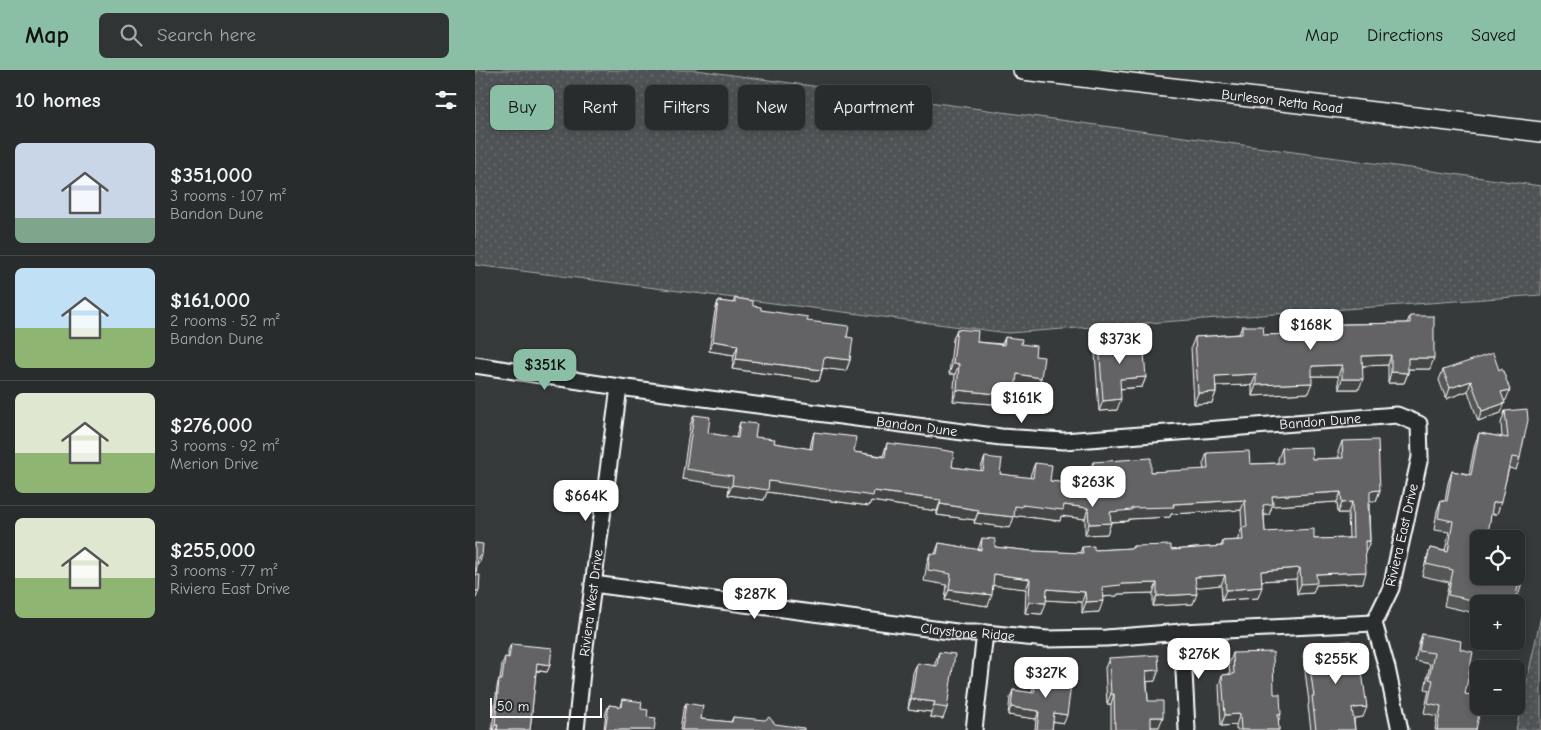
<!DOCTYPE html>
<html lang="en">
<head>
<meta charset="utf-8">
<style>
	:root { --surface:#292c2c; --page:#313434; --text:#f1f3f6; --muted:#a5a7a9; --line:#454848; --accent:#8abfa5 }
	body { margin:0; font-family:"Comic Neue",sans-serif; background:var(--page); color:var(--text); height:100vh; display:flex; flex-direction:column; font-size:19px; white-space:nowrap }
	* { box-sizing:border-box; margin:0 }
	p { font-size:16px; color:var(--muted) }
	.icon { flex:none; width:28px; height:28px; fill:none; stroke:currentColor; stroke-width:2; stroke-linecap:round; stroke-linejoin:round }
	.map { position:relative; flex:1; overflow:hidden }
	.sheet { display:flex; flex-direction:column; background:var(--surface); width:475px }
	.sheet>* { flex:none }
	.banner { position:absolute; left:15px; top:15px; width:475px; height:45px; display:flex; gap:10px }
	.fabs { position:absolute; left:995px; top:460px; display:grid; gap:10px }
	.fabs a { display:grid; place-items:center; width:55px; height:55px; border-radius:8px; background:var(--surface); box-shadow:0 2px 8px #0003,0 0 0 1px var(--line); font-size:25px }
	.scale { position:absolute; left:15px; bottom:12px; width:112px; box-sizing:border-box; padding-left:5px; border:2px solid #fff; border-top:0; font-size:14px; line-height:18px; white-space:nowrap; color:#fff; -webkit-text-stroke:4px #2a2d2e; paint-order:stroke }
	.price { position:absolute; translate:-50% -42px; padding:0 11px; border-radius:10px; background:#fff; color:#222; font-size:16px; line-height:32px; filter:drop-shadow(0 1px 2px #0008) }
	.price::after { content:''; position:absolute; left:50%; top:30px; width:15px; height:11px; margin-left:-8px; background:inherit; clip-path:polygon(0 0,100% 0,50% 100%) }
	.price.current { background:var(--accent); color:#111 }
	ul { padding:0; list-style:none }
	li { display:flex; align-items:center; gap:15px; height:125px; padding:0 15px }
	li+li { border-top:1px solid var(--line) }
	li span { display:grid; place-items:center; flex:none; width:140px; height:100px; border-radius:8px; color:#555 }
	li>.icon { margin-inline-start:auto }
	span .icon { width:60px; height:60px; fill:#fffc; stroke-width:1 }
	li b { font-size:21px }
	h2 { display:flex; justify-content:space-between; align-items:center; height:60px; padding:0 15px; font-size:21px }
	.chip { padding:0 18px; border-radius:8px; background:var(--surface); box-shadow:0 2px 8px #0003,0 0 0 1px var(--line); font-size:18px; line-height:45px }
	.chip.current { background:var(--accent); color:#111 }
	header { display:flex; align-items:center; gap:30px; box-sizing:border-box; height:70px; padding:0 25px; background:var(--accent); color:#111 }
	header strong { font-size:24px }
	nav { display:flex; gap:28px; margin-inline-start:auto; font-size:18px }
	.search { width:350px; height:45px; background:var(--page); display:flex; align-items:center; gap:12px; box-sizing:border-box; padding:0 18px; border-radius:8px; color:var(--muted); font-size:19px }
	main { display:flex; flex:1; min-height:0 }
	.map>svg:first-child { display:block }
</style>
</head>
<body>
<header>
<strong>Map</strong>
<div class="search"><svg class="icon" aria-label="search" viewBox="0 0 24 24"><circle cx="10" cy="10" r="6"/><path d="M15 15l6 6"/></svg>Search here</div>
<nav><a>Map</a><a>Directions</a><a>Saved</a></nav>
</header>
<main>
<section class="sheet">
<h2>10 homes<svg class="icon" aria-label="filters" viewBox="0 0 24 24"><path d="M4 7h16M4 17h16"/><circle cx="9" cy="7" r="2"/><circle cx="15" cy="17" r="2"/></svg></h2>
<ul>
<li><span style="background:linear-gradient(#c9d6e8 75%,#7fa58c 0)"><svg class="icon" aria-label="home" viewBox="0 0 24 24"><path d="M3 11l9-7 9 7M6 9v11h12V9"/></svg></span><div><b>$351,000</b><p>3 rooms · 107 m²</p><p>Bandon Dune</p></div></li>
<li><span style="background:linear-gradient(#bfe0f5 60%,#8fb573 0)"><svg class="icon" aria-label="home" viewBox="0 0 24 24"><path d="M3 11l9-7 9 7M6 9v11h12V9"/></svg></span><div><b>$161,000</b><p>2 rooms · 52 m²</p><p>Bandon Dune</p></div></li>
<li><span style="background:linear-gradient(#dfe7d0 60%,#8fb573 0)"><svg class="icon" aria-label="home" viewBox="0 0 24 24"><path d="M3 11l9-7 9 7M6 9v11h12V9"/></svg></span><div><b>$276,000</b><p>3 rooms · 92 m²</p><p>Merion Drive</p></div></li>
<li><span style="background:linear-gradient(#dfe7d0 60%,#8fb573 0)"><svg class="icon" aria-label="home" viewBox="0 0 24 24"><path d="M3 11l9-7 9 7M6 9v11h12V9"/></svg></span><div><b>$255,000</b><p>3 rooms · 77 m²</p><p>Riviera East Drive</p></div></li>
</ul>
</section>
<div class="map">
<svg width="1066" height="660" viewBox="0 0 1066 660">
	<defs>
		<pattern id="grass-dots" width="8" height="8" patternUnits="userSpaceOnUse" patternTransform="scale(1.25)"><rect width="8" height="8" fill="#505354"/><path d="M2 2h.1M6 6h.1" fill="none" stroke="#6a6d6e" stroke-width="1.8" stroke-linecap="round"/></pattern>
	</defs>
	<rect width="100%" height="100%" fill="#373a3b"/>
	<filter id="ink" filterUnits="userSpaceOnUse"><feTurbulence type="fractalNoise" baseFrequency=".02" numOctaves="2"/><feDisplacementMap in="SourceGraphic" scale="10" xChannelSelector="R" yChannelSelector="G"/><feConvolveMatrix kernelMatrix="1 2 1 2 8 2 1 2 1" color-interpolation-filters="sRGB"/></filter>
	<g filter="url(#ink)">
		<g fill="url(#grass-dots)" stroke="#a8a9aa">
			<path d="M0 0H221L1066 116V225L533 263 0 195Z"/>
			<path d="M1066 546V660H1041Z"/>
		</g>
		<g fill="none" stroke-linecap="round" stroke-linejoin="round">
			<g stroke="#fff" stroke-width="19">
				<g id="minor">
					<path id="s1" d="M0 295 144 317 526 367 589 371 922 345 944 354 945 387 916 518 899 553 912 598 925 660"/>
					<path id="s2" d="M118 514 489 563H510L572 569 631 568 707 562 899 553"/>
					<path d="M707 562 712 660"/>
					<path id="s3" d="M101 660 108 592 144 317"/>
					<path d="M499 660 510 563"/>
				</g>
			</g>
			<g stroke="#fff" stroke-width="22">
				<g id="tertiary">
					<path id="s4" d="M548 0 1066 62"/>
				</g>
			</g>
			<use href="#minor" stroke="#2a2d2e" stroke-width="15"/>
			<use href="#tertiary" stroke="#2a2d2e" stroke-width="19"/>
		</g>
		<g fill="#555657" stroke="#fff" fill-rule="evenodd">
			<path d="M260 228 286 240 332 251 372 267 375 290 371 301 348 298 344 311 257 299 259 285 234 281 240 241 243 231 258 233Z"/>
			<path d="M935 246 955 299H933V303L929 313H913V295L888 296 884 319H864L863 306H837L833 323 777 326V315L741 316V322L737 333 719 334 716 277 720 267 764 264 767 256 789 265 814 264 817 255 932 253Z"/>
			<path d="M482 259 502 272 527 274 530 267 546 274 560 286 563 318 541 315 539 329 535 339 518 336V334L478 331 480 304H474L478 269Z"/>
			<path d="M624 272 671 307 667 317 645 319 642 340 624 341 620 283Z"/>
			<path d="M968 300H1024L1031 330 1029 331 1026 343 1003 351 993 321 971 329 964 310Z"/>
			<path d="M1030 341 1045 388 1041 400 1034 398 1032 406 1022 444H1016L1004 506 1046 517 1042 529 1040 528 1039 534H1004V544L969 536 974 512 947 506 951 490 955 478 970 481 974 462 959 460 962 441 966 430H970L973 413 977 401 994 404 1000 374 1004 363 1027 367 1026 353Z"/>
			<path d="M219 345 233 363 261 368 262 362 265 352 280 367 299 373 335 379 336 373 339 362 379 382 408 386 412 373 477 397 506 401V397L510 387 525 404 555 408 556 403 560 393 575 411 614 416V403L618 392 676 402 729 400 728 394 732 383 775 394 803 393V389L807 378 837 389 864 388 863 382 867 371 905 420 901 431H895L894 436 895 471 891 481H890L888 513 841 515 838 523 822 524 821 509 787 511 783 528 747 530 746 515 721 517 718 534 678 536V523L643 524 642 526 627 527 624 542 607 543V532L571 530 567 544 550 543 551 519 518 515 513 536 470 530 472 515 449 511 452 493 455 483 460 484 464 473 503 480 507 468 520 477 557 481 605 483 607 477 619 480 657 478 658 476 696 480 746 476 748 471 763 470V468L767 458 766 440 696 444 695 447 654 449 653 451 636 452 632 464 610 465V449L586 446 585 451 544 446 543 447 539 446 535 458 499 453 500 450 462 445V441L396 431 394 436 292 422 289 430 253 425 254 416 207 409 215 355ZM862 432 863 443H873L874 468 839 469 790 462 789 445H794L797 436Z"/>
			<path d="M947 564 985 579 990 624 1000 638 1001 660H960L962 646 949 643 954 620 950 619 955 594 940 591 944 574Z"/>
			<path d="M36 574 75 595 72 602 61 601 55 660H17L22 617 24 610H25L27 594 30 587 33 588V581Z"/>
			<path d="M832 576 877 582 888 647 879 648 880 660H836L833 636 834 632 828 586Z"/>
			<path d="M464 582 472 638 468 649 455 647 456 642 433 639 438 603 442 593 459 596Z"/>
			<path d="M758 583 799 624 804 660H761V655L746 656 744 615 747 605 755 604 754 594Z"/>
			<path d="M634 588 680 611H672L673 631 684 657H676V660H636V634H632L630 598Z"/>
			<path d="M562 603 589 653 578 651 577 660H560L561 649 533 645 535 628 538 620 557 623 559 611Z"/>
			<path d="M148 629 166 639 172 647 179 660H129L131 642 134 635 146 637Z"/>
			<path d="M211 633 226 649 256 652 258 647 329 660H205L208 640Z"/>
		</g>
		<g fill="#454647" stroke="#fff">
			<path d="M238 271 263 275 259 285 234 281Z"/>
			<path d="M916 285 913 295 884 296 887 286Z"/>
			<path d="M349 287 375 290 371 301 345 298Z"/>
			<path d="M933 288H959L955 299H929Z"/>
			<path d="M261 289 347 300 344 311 257 299Z"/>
			<path d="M478 293 484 294 480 304H474Z"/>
			<path d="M867 295 863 306H833L837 296Z"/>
			<path d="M916 302 933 303 929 313H913Z"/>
			<path d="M542 304 566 308 563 318 538 315Z"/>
			<path d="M781 304 777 315 736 316 740 306Z"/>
			<path d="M671 307 667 317 641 319 645 309Z"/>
			<path d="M867 309H888L884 319H864Z"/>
			<path d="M996 311 993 321 971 329 975 318Z"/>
			<path d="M837 313 833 323 777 326 781 315Z"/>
			<path d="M482 320 522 324 518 334 478 331Z"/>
			<path d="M1035 320 1031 330 1022 333 1026 322Z"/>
			<path d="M741 322 737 333 719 334 723 323Z"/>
			<path d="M646 329 642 340 624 341 628 331Z"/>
			<path d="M1030 333 1026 343 1003 351 1007 341Z"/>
			<path d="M294 411 399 421 466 430 462 441 396 431 394 436 292 422 289 430 253 425 257 415Z"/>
			<path d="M905 420 901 431H891L895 421Z"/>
			<path d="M866 422 862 432 797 436 794 445H785L788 435 797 426Z"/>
			<path d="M770 430 766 440 696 444 695 447 654 449 653 451 631 452 635 442 657 438 698 434Z"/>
			<path d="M877 432 873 443H863L867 433Z"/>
			<path d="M1026 432 1022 444H1014L1018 433Z"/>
			<path d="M465 434 504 440 500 450 462 445Z"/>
			<path d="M547 435H589L613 438 610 449 586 446 585 451 544 446 543 447 536 446 540 436Z"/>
			<path d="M503 443 539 447 535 458 499 453Z"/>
			<path d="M636 453 632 464 610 465 614 454Z"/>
			<path d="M890 471H895L891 481 886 482Z"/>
			<path d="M7 485 5 492 1 494 3 487Z"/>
			<path d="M825 498 821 509 782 511 786 501Z"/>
			<path d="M891 502 888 513 841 515 838 523 822 524 826 514 841 504Z"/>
			<path d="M519 504 555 509 551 519 515 515Z"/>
			<path d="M750 505 746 515 717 518 720 507Z"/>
			<path d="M682 513 678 523 643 524 642 526 623 527 627 517 646 514Z"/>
			<path d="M787 517 783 528 747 530 751 520Z"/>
			<path d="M572 519 610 522 607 532 568 530Z"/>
			<path d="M474 520 517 525 513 536 470 530Z"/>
			<path d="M0 521H4L1 528H0Z"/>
			<path d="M722 524 718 534 678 536 682 526Z"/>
			<path d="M628 531 624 542 607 543 611 532Z"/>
			<path d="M554 532 571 533 567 544 550 543Z"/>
			<path d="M62 593 75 595 72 602 59 600Z"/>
			<path d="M684 600 680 611 668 612 671 601Z"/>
			<path d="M636 624H639L636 634H632Z"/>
			<path d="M436 629 460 632 456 642 433 639Z"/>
			<path d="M536 637 564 641 561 649 533 645Z"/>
			<path d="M892 637 888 647 874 649 877 638Z"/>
			<path d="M579 643 592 645 589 653 576 651Z"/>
			<path d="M765 644 761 655 746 656 750 645Z"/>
			<path d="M806 644 802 655 803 645Z"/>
			<path d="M676 647H688L684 657H672Z"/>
			<path d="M20 655H23L21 660H18Z"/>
		</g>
		<g fill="#636465" stroke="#fff" fill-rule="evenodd">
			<path d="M260 228 278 231V236L286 237V240L333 247 332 251 374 256 372 267 378 268 375 290 349 287 347 300 261 289 263 275 238 271 243 231 260 233Z"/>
			<path d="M935 246H959V288H933V303L916 302V285L887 286 888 309H867V295L837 296V313L781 315V304L740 306 741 322 723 323 720 267 767 264V256H788L789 265 817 264V255L935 253Z"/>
			<path d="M482 259 503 261 502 272 529 275 530 267 547 269 546 274 561 276 560 286 569 287 566 308 542 304 539 329 521 326 522 324 482 320 484 294 478 293Z"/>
			<path d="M668 270 671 307 645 309 646 329 628 331 624 272Z"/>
			<path d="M1018 283 1024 300 1027 298 1035 320 1026 322 1030 333 1007 341 996 311 975 318 968 300Z"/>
			<path d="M1052 339 1053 350 1045 388 1037 387 1035 396H1034L1026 432 1018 433 1012 469H1004V506H1041V496L1050 498 1046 517 1043 516 1039 534H1016L973 525 978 500 951 494 955 478 973 482 978 451 963 448 966 430 972 431 977 401 996 405 1004 363 1033 368 1030 341Z"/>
			<path d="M219 345 235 347 233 363 263 368 265 352 282 354 280 367 300 369 299 373 337 379 339 362 364 365 381 367 379 382 410 387 412 373 461 379 479 382 477 397 508 401 510 387 527 389 525 404 558 408 560 393 577 395 575 411 619 416 618 392 676 388V402L733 399 732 383 774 381 775 394 808 393 807 378 836 377 837 389 868 388 867 371 903 370 905 420 895 421V432H893L895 471H890L891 502 841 504 842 513 826 514 825 498 786 501 787 517 751 520 750 505 720 507 722 524 682 526V513L646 514V515L627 517 628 531 611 532 610 522 572 519 571 533 554 532 555 509 519 504 517 525 474 520 476 504 453 500 455 483 462 484 464 473 506 480 507 468 520 469V477L557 481 608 483 607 477 619 476V480L658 478V476L696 475V480L748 476V471L768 470 767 458 772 457 770 430 698 434 699 437 657 438V440L635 442 636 453 614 454 613 438 589 435 588 440 547 435V437L540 436 539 447 503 443 504 440 465 434 466 430 399 421 398 426 294 411 293 420 257 415 258 406 211 399ZM866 422 867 433 877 432 878 468 839 469V459L790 462 788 435 798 434 797 426Z"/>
			<path d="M0 473 8 474 7 485 3 487 1 505H5L4 521H0Z"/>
			<path d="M947 564 986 571 985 579 998 582 990 624 1002 626 1000 638 1005 639 1001 660H962L966 636 953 633 958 610 954 609 959 583 944 581Z"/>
			<path d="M876 571 877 582 884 581 892 637 877 638 880 660H841L837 626H839L832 576Z"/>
			<path d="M36 574 77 578 75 595 62 593 55 660H22L23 655H20L24 610H27L30 587 34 588Z"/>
			<path d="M464 582 480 584 472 638 459 636 460 632 436 629 442 593 462 596Z"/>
			<path d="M798 582 799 624H805L806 644 803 645 804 660H766L765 644 750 645 747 605 759 604 758 583Z"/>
			<path d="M683 585 684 600 671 601 673 631H688V647H676V660H640L639 624H636L634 588Z"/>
			<path d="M562 603 597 608 592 645 579 643 577 660H562L564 641 536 637 538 620 559 623Z"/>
			<path d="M148 629 167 632 166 639 173 640 172 647 181 648 179 660H130L134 635 147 637Z"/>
			<path d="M211 633 228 636 226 649 257 652 258 647 290 650 294 647 300 654 329 658V660H207Z"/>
		</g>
	</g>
	<g text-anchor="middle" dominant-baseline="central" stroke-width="4" stroke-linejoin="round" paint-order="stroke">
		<g font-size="14" fill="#fff" stroke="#2a2d2e">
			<text stroke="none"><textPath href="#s4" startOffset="261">Burleson Retta Road</textPath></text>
			<text stroke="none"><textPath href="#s1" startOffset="851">Bandon Dune</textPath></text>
			<text stroke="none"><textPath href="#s1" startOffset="446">Bandon Dune</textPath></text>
			<text transform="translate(927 465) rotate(-77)">Riviera East Drive</text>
			<text stroke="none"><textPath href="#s3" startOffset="128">Riviera West Drive</textPath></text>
			<text stroke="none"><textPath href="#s2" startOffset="378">Claystone Ridge</textPath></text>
		</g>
	</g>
</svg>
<div class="fabs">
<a><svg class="icon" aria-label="locate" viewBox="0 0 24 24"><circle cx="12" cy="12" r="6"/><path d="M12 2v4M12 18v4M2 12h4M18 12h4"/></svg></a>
<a>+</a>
<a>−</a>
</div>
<div class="scale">50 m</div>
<b class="price" style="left:836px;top:281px">$168K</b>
<b class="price" style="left:645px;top:295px">$373K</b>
<b class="price current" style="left:70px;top:321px">$351K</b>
<b class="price" style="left:547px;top:354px">$161K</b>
<b class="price" style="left:618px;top:438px">$263K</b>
<b class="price" style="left:111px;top:452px">$664K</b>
<b class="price" style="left:280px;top:550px">$287K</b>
<b class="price" style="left:724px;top:610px">$276K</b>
<b class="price" style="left:861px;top:615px">$255K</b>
<b class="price" style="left:571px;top:629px">$327K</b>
<div class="banner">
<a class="chip current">Buy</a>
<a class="chip">Rent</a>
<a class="chip">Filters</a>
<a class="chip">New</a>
<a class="chip">Apartment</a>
</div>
</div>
</main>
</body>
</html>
